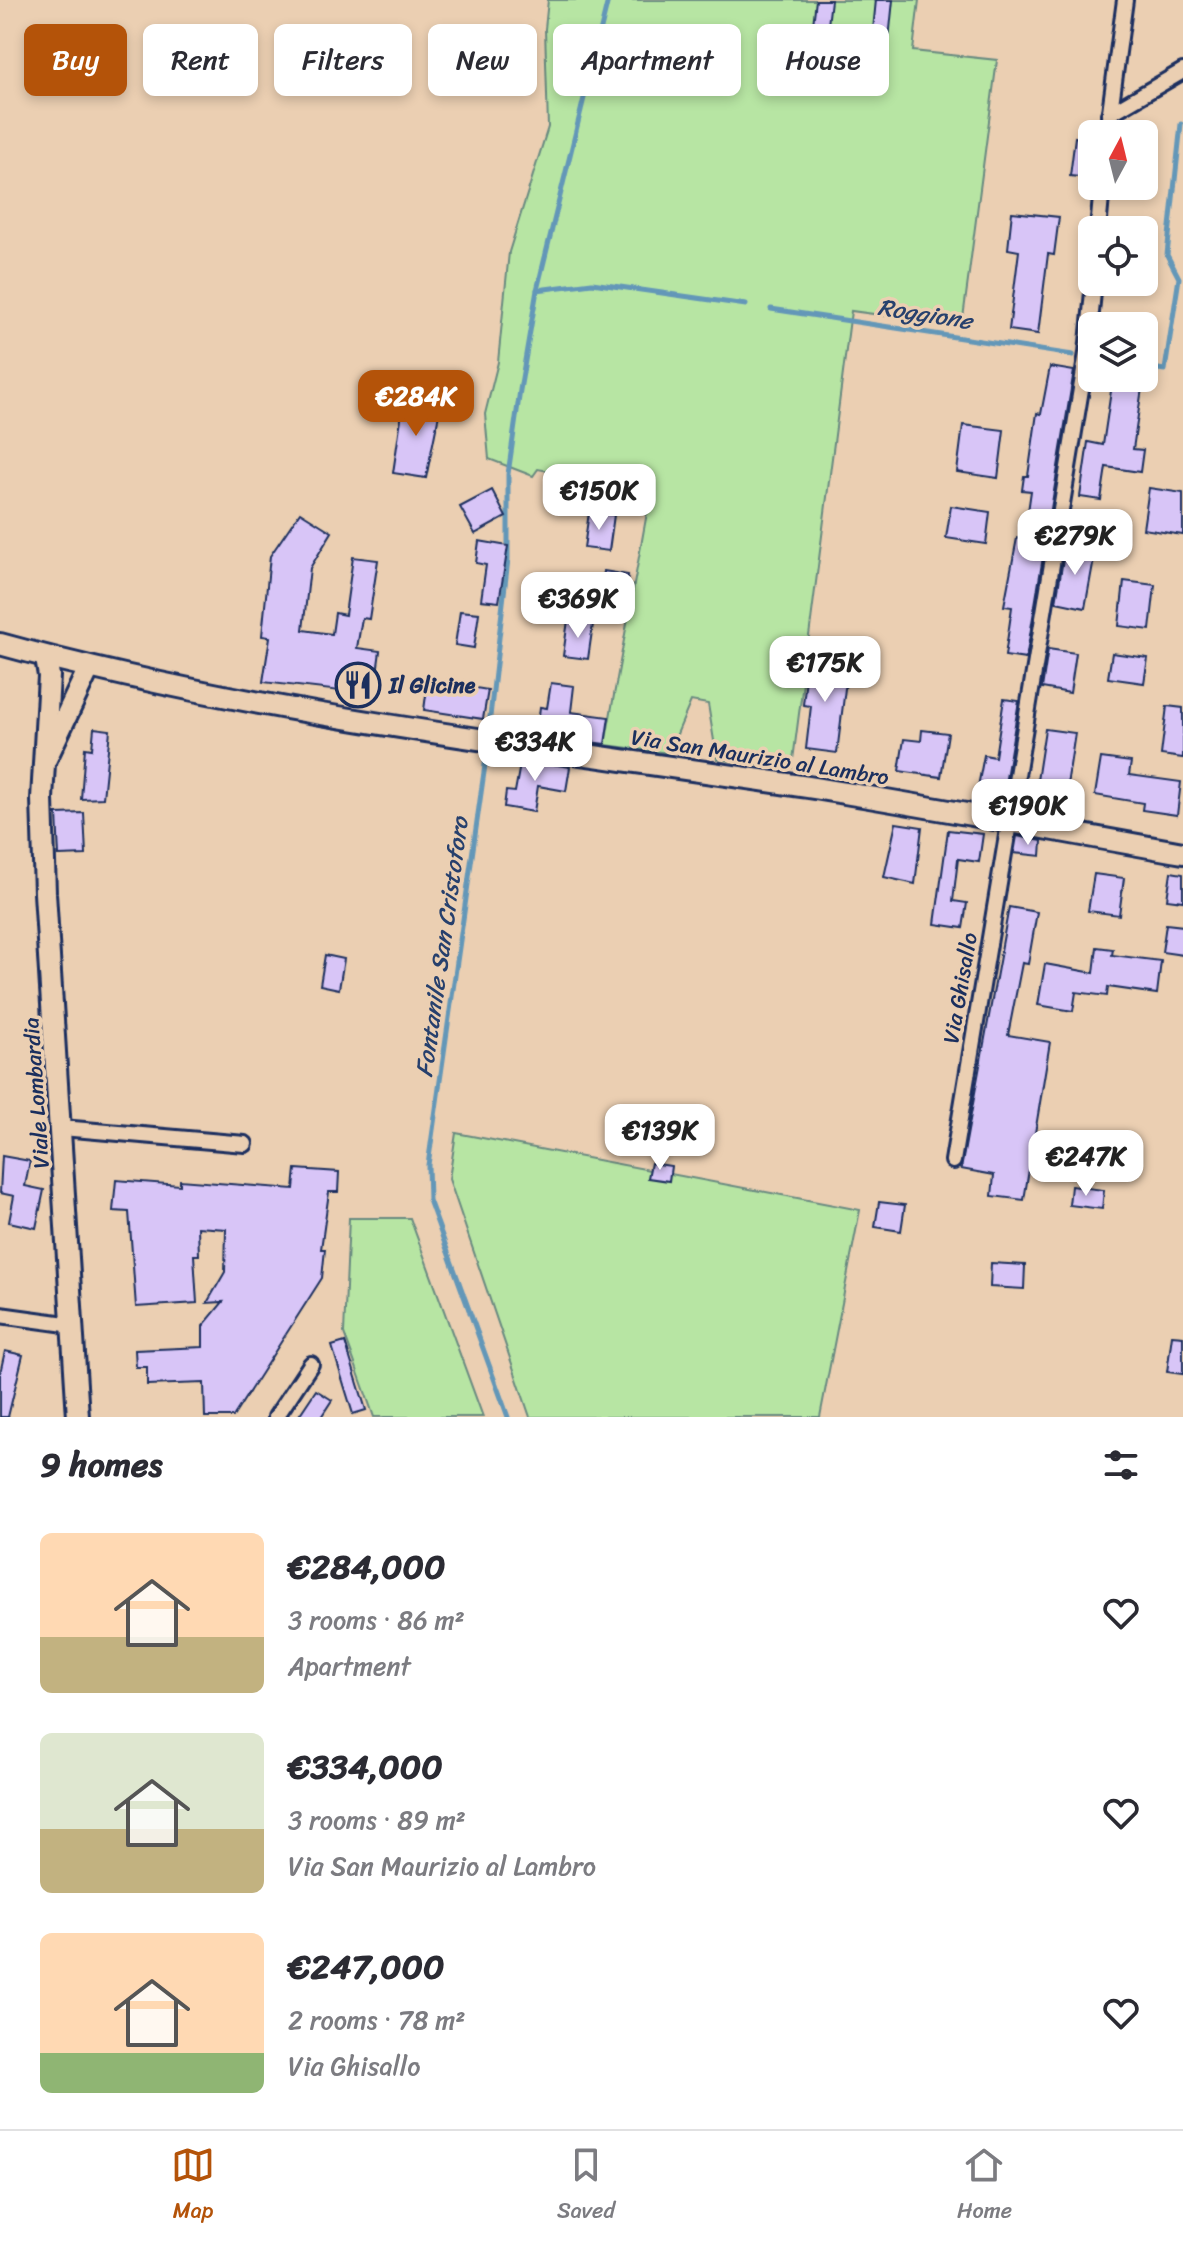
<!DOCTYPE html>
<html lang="en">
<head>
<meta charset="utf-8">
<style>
	:root { --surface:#fff; --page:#f7f7f7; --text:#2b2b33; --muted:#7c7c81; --line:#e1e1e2; --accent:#b45309 }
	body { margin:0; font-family:Sriracha,sans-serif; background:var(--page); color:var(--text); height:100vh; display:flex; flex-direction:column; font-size:30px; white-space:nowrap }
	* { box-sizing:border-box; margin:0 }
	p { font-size:26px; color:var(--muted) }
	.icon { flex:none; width:44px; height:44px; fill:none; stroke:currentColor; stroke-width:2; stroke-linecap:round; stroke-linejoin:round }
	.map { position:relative; height:1417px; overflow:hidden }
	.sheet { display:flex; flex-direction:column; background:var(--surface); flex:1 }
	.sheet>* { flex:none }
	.hud { position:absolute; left:24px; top:24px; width:1136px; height:72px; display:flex; gap:16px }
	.needle { width:52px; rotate:7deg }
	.buttons { position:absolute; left:1078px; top:120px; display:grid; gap:16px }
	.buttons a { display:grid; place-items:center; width:80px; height:80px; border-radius:12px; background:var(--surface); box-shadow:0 4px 12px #0003; font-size:40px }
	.price { position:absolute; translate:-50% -68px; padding:0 18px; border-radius:16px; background:#fff; color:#222; font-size:26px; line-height:52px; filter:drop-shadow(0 2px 4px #0008) }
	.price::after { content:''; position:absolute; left:50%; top:48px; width:24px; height:18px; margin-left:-12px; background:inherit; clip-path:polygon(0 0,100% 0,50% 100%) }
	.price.selected { background:var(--accent); color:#fff }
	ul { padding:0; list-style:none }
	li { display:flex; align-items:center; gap:24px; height:200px; padding:0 40px }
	li span { display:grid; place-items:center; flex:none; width:224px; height:160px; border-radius:12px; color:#555 }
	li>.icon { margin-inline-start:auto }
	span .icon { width:96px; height:96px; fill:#fffc; stroke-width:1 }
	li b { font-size:34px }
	h2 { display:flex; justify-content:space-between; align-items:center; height:96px; padding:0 40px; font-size:34px }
	.tag { padding:0 28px; border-radius:12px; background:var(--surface); box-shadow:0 4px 12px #0003; font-size:28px; line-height:72px }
	.tag.selected { background:var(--accent); color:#fff }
	.tabs { display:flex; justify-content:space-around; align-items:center; height:112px; border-top:2px solid var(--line); background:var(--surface); font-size:22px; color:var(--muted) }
	.tabs a { display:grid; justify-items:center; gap:4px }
	.tabs .selected { color:var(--accent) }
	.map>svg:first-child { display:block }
</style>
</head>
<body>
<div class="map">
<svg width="1183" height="1417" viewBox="0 0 1183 1417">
	<rect width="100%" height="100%" fill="#ebcfb2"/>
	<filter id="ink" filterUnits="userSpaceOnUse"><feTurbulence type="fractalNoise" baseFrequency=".0125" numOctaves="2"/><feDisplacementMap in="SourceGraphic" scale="16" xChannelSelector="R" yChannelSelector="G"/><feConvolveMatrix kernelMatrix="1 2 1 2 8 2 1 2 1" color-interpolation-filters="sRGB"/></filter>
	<g filter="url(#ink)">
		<g fill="#b7e5a3" stroke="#698a80" stroke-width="2">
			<path d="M548 0H919L913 51 997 60 962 326 851 311 792 768 717 759 708 704 691 701 669 753 605 745 648 507 558 489 555 472 538 469 533 476 489 459 485 414 498 362 509 252 548 127 545 29Z"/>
			<path d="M456 1133 860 1210 820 1417H530L449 1179Z"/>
			<path d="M349 1218H410L483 1417H374L344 1333Z"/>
		</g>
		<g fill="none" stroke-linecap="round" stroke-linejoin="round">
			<g stroke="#6397b8" stroke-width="5">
				<path d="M537 290 592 283 746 305"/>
				<path d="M771 309 1073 355"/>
				<path d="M1144 367 1165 370 1179 278 1167 255 1181 124"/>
				<path d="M488 734 508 559V474L520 390 537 290 608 0"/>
				<path d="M488 744 428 1165 429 1200 508 1417"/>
			</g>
		</g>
		<g fill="#d8c5f7" stroke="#1b2f5e" stroke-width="2">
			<path d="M816 0H831L828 25 873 30 876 0H893L888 49 811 41Z"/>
			<path d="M1075 137 1092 140 1089 178 1070 176Z"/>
			<path d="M1012 212 1059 217 1054 255 1048 254 1038 334 1009 330 1019 251 1008 249Z"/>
			<path d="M1050 367 1074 371 1026 659 1005 656 1012 607 1004 606 1017 538 1024 539 1031 491 1022 490 1024 476H1028L1037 413 1041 414Z"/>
			<path d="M1112 384 1142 388 1133 449 1143 450 1140 472 1106 467 1101 500 1080 497 1088 442 1103 445Z"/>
			<path d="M404 398 441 404 426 478 393 473Z"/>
			<path d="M963 425 1004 430 998 478 957 472Z"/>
			<path d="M1149 488 1183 493V535L1143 529Z"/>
			<path d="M492 490 506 517 475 534 460 507Z"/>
			<path d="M951 506 990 512 986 544 946 538Z"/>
			<path d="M300 512 332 532 310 568 303 630 332 634 335 613 345 615 353 557 378 560 369 619 362 618 357 648 380 651 374 695 263 682 270 637 262 636 270 556Z"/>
			<path d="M589 512 614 515 609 551 584 548Z"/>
			<path d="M479 541 508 546 499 602 481 600 486 565 476 563Z"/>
			<path d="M1065 547 1095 553 1085 608 1056 602Z"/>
			<path d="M604 571 628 575 624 610 599 607Z"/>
			<path d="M1124 581 1155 585 1150 630 1119 626Z"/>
			<path d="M460 611 479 613 474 648 455 645Z"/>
			<path d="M568 620 593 624 588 659 563 656Z"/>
			<path d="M1048 649 1076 653 1070 693 1042 688Z"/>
			<path d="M1112 653 1148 658 1144 683 1108 678Z"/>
			<path d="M808 659 848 664 837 753 806 749 811 706 803 705Z"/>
			<path d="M428 680 488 690 483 719 424 710Z"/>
			<path d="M551 683 574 686 571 712 609 717 605 744 543 736 544 725 538 724 540 707 547 708Z"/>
			<path d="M1004 699 1019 701 1003 796 977 792 984 755 995 757Z"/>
			<path d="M1167 706 1183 708V758L1161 755Z"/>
			<path d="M94 728 110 730 103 798 81 799 85 748 92 749Z"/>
			<path d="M1045 729 1075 733 1062 818 1032 813Z"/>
			<path d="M922 730 948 733 941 777 899 771 904 739 921 741Z"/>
			<path d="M1101 758 1131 762 1129 775 1181 782 1177 815 1142 810 1143 803 1095 795Z"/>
			<path d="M521 759 570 767 566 791 538 786 534 812 504 807 506 791 515 792Z"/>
			<path d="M84 813 86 855 59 856 57 814Z"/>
			<path d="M896 823 922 827 915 884 884 877Z"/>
			<path d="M948 830 983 834 979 862 958 859 953 901 967 903 963 928 935 924Z"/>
			<path d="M1017 836 1042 841 1041 856 1014 853Z"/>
			<path d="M1171 872 1183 874V901L1167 899Z"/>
			<path d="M1094 874 1124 878 1119 915 1088 911Z"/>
			<path d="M1009 907 1037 912 1028 964 1022 963 1008 1035 1050 1042 1024 1200 992 1196 994 1175 961 1169Z"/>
			<path d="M1166 924 1183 926V955L1162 952Z"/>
			<path d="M1097 947 1113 949 1112 955 1161 961 1157 994 1108 987 1107 996 1076 992 1073 1011 1038 1005 1045 964 1094 973Z"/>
			<path d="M325 955 344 959 339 989 320 985Z"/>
			<path d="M2 1156 30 1161 25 1186 44 1190 36 1228 9 1222 14 1196 0 1193Z"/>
			<path d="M651 1163 671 1166 669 1181 648 1178Z"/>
			<path d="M296 1169 339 1172 338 1192H329L321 1249H325L322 1278 233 1417H205L204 1383 147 1385V1367H136L135 1350 203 1347V1326L223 1302 207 1303 225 1272 226 1229 198 1227 199 1255H194L197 1303 136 1307 129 1212 113 1211 116 1180 180 1185V1180L294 1189Z"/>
			<path d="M1071 1186 1104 1190 1102 1209 1069 1205Z"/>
			<path d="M879 1202 905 1205 901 1231 875 1227Z"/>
			<path d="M991 1263 1025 1265 1024 1289 990 1287Z"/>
			<path d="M1172 1335 1183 1336V1374L1167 1372Z"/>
			<path d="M345 1342 366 1410 353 1414 332 1346Z"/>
			<path d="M5 1351 23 1355 8 1417H0V1373Z"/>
			<path d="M316 1390 332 1400 321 1417H298Z"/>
		</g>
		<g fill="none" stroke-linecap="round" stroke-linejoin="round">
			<g stroke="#1b2f5e" stroke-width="20">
				<g id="street">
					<path d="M1109 114 1183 71"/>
					<path d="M1107 134 1125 0"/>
					<path d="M1098 230 1102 186"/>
					<path d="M62 1128 245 1144"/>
					<path d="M953 1161 1087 353 1094 282"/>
					<path d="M0 1315 73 1325"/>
					<path d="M276 1417 311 1364"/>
				</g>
			</g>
			<g stroke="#1b2f5e" stroke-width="26">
				<g id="secondary">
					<path d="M0 644C265 717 538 746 808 787 934 807 1058 831 1183 853"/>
					<path d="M46 658 49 676 42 799 45 893 78 1417"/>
					<path d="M46 759 89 668"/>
				</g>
			</g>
			<use href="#street" stroke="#ebcfb2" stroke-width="14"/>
			<use href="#secondary" stroke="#ebcfb2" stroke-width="20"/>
		</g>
	</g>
	<defs>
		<g id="restaurant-ring" transform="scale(2.3)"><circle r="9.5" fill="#ebcfb2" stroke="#1b2f5e" stroke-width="1.5"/><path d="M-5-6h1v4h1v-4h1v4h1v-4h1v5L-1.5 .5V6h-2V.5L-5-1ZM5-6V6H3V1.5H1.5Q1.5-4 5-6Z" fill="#1b2f5e"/></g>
	</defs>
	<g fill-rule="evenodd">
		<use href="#restaurant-ring" x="358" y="685"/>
	</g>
	<g text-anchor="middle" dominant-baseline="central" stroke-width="7" stroke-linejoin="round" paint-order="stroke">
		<g font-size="22" font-weight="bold" fill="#1b2f5e" stroke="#ebcfb2" text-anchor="start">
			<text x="389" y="685">Il Glicine</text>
		</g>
		<g font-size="22" fill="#1b2f5e" stroke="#ebcfb2">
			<text transform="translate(760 757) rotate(9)">Via San Maurizio al Lambro</text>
			<text transform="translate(960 988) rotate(-80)">Via Ghisallo</text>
			<text transform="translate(36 1093) rotate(-94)">Viale Lombardia</text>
		</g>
		<g font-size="24" font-style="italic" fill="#27406d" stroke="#ebcfb2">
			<text transform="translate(925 314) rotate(9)">Roggione</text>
			<text transform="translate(442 947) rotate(-82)">Fontanile San Cristoforo</text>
		</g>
	</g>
</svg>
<div class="buttons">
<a><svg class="needle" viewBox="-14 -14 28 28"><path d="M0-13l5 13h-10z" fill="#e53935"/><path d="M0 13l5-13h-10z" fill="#7c7c81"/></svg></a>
<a><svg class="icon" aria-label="locate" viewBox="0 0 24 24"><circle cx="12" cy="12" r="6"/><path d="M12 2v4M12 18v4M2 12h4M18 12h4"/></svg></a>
<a><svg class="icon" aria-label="layers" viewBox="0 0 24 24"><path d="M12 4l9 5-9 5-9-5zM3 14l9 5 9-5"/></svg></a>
</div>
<b class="price selected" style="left:416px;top:438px">€284K</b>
<b class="price" style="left:599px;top:532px">€150K</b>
<b class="price" style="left:1075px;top:577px">€279K</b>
<b class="price" style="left:578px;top:640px">€369K</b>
<b class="price" style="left:825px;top:704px">€175K</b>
<b class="price" style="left:535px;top:783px">€334K</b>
<b class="price" style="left:1028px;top:847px">€190K</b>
<b class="price" style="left:660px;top:1172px">€139K</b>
<b class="price" style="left:1086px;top:1198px">€247K</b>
<div class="hud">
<a class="tag selected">Buy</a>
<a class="tag">Rent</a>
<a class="tag">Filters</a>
<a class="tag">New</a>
<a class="tag">Apartment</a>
<a class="tag">House</a>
</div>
</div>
<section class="sheet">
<h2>9 homes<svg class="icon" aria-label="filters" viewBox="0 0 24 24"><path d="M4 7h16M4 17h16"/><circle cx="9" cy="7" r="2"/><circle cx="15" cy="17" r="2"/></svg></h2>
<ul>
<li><span style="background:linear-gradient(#ffd9b3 65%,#c2b280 0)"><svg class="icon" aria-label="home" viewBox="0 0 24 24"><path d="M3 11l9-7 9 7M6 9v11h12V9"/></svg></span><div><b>€284,000</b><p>3 rooms · 86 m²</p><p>Apartment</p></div><svg class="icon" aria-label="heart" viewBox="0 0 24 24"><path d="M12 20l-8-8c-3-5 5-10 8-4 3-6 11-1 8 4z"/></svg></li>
<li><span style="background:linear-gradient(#dfe7d0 60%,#c2b280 0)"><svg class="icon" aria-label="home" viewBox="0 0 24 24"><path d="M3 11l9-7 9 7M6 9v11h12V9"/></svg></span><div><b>€334,000</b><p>3 rooms · 89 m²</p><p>Via San Maurizio al Lambro</p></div><svg class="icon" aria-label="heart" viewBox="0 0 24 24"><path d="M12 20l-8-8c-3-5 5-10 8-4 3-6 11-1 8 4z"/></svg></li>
<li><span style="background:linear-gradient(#ffd9b3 75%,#8fb573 0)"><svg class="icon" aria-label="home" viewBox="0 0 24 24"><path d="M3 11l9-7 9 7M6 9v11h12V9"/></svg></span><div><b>€247,000</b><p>2 rooms · 78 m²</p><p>Via Ghisallo</p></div><svg class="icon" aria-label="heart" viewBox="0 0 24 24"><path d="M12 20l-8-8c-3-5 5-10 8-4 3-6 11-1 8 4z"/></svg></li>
</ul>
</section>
<nav class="tabs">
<a class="selected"><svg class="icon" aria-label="map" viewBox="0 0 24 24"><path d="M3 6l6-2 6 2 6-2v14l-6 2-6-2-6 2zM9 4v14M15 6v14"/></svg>Map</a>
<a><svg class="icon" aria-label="saved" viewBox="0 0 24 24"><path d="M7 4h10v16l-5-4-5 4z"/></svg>Saved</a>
<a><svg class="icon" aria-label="home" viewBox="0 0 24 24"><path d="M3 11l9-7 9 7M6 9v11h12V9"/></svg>Home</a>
</nav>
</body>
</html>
